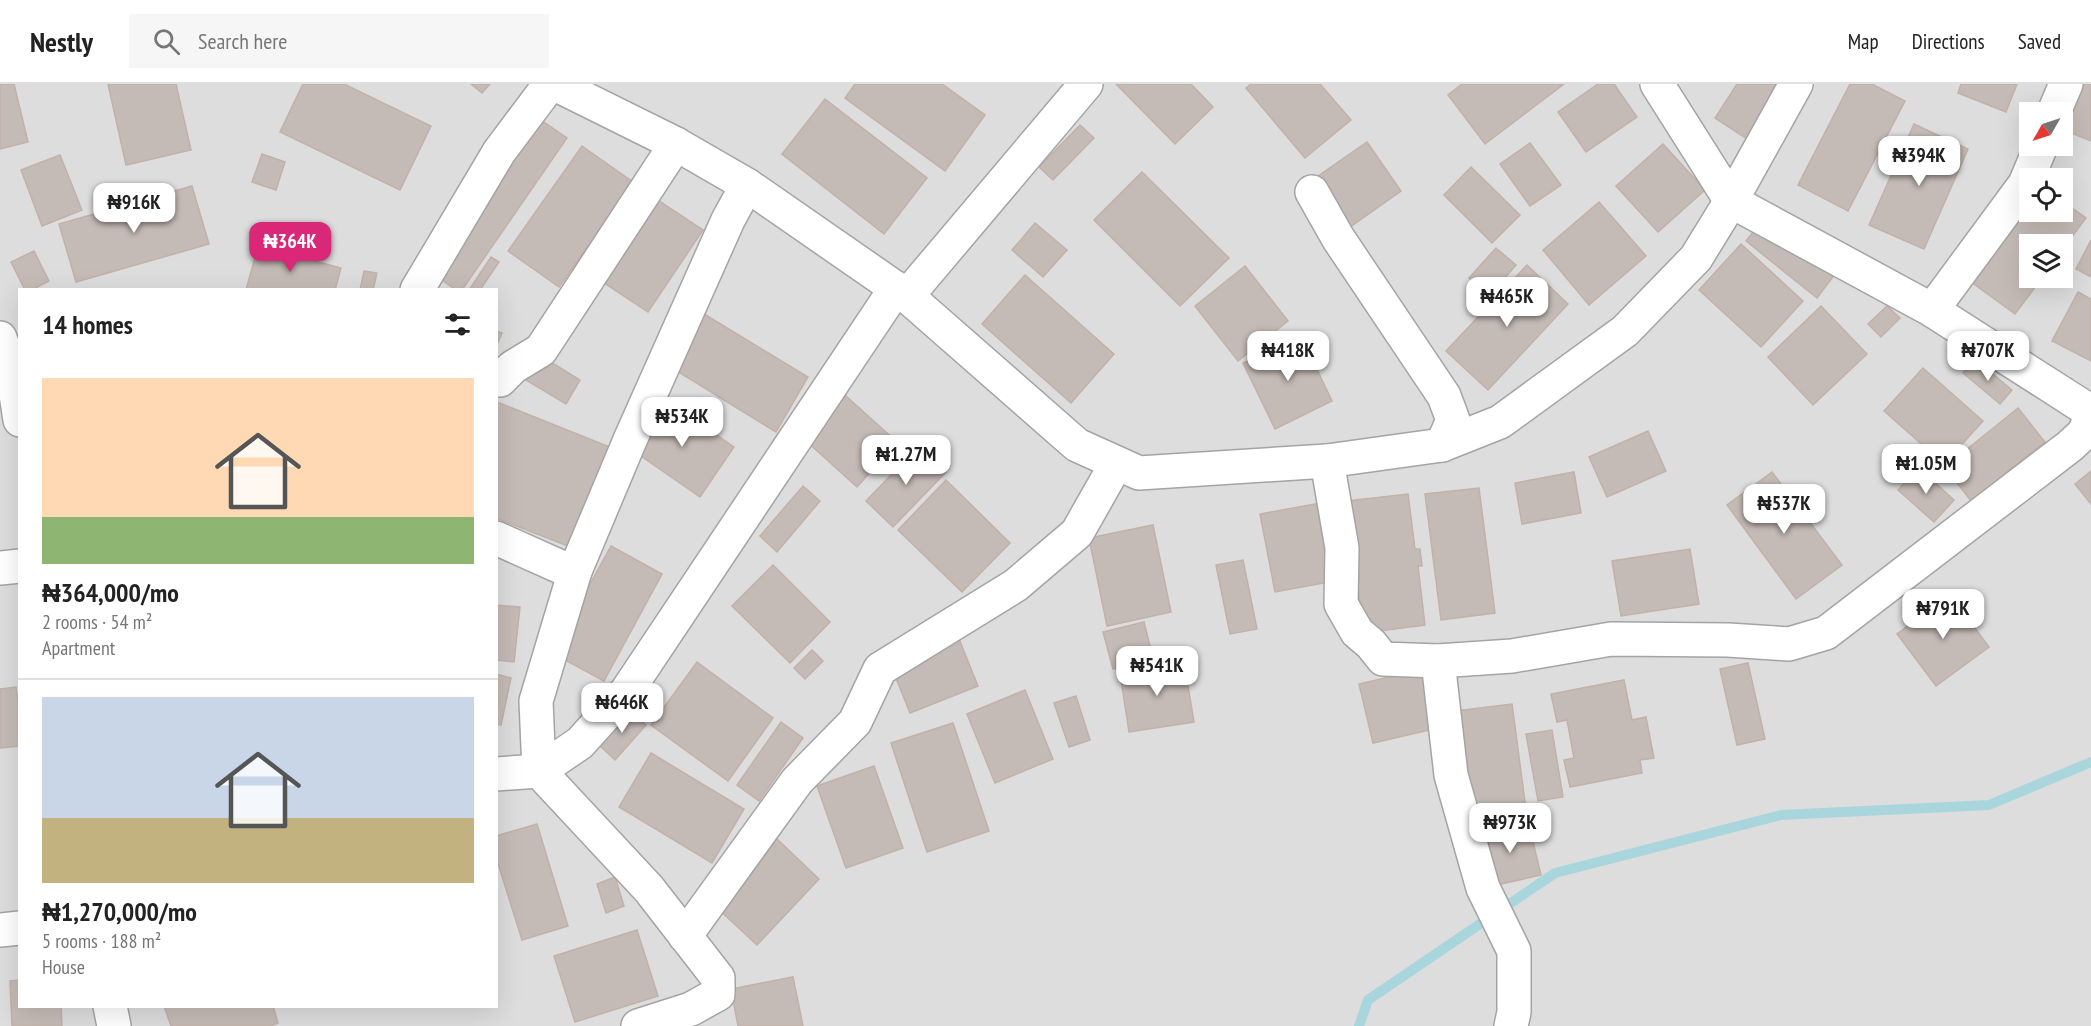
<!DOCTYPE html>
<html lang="en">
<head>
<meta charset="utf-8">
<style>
	:root { --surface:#fff; --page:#f6f6f6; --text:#222; --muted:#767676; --line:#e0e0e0; --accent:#db2777 }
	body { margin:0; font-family:"PT Sans Narrow",sans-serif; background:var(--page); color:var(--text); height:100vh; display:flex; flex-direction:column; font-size:22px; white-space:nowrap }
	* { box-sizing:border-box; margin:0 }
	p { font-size:20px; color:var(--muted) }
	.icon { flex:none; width:33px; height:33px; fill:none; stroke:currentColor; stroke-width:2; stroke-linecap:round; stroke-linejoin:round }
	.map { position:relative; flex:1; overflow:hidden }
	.panel { position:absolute; left:18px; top:204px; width:480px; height:720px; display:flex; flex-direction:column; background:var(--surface); border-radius:0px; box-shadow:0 6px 24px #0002 }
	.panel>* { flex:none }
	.needle { width:39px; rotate:231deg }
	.tools { position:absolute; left:2019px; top:18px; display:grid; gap:12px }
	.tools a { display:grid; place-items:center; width:54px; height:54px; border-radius:0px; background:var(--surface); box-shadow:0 6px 24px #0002; font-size:30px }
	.price { position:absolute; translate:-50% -51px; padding:0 14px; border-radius:12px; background:#fff; color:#222; font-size:20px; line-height:39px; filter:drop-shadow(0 2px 3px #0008) }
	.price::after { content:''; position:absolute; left:50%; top:36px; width:18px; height:14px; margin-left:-9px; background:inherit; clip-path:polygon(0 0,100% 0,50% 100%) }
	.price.active { background:var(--accent); color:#fff }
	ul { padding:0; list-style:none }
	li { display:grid; align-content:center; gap:12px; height:318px; padding:0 24px }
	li+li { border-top:2px solid var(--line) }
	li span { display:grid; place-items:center; height:186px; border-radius:0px; color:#555 }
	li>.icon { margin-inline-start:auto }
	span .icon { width:108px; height:108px; fill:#fffc; stroke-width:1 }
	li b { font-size:26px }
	h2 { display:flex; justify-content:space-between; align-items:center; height:72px; padding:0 24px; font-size:26px }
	header { display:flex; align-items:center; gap:36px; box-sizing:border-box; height:84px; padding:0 30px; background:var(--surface); border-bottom:2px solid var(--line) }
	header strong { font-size:28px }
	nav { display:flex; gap:33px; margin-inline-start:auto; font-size:21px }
	.search { width:420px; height:54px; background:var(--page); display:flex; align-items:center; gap:15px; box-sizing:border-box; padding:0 21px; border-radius:0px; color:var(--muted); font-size:22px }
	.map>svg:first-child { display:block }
</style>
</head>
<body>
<header>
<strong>Nestly</strong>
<div class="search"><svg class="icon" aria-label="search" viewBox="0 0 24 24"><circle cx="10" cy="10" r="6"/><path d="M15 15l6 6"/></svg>Search here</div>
<nav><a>Map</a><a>Directions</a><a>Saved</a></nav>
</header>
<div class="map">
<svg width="2091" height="942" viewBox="0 0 2091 942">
	<rect width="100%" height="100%" fill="#f0ece6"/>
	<path fill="#dedddd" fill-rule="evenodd" d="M0 0H2091V942H0ZM2030 28H2062V62H2030ZM2030 94H2062V128H2030ZM2030 160H2062V194H2030ZM20 206H496V922H20Z"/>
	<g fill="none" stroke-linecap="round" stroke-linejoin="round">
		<path stroke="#a8d6dc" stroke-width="10" d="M1359 942 1368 916 1555 789 1781 731 1989 721 2091 678"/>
	</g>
	<g fill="#c5bbb6" stroke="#c1b1a9" stroke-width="1.5">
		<path d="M0 0H14L28 58 0 65Z"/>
		<path d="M108 0H176L191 66 126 81Z"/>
		<path d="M303 0H344L431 42 400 106 280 48Z"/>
		<path d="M471 0H490L482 9Z"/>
		<path d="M855 0H942L985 31 945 87 845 14Z"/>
		<path d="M1116 0H1191L1213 23 1175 60Z"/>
		<path d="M1251 0H1320L1351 36 1305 74 1246 4Z"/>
		<path d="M1462 0H1564L1485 60 1448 11Z"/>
		<path d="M1598 0H1614L1637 33 1586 68 1558 28Z"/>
		<path d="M1737 0H1786L1750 57 1715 34Z"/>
		<path d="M1850 0H1872L1905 17 1848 127 1798 101Z"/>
		<path d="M1961 0H2017L2006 28 1958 9Z"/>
		<path d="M2074 0H2091V57L2062 45V28Z"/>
		<path d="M825 15 927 94 884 150 782 70Z"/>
		<path d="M541 36 567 54 462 206H456L435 191Z"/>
		<path d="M1914 40 1968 65 1924 165 1869 141Z"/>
		<path d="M1080 41 1094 54 1053 96 1039 83Z"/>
		<path d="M1367 58 1401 107 1346 146 1311 97Z"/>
		<path d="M1530 59 1561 101 1530 122 1500 80Z"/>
		<path d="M1663 60 1705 106 1658 148 1616 102Z"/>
		<path d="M582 62 633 98 559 203 508 167Z"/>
		<path d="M262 70 285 78 276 106 252 98Z"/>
		<path d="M60 71 82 126 42 142 21 86Z"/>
		<path d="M1471 83 1520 131 1492 159 1444 111Z"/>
		<path d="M1142 88 1229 174 1180 222 1094 136Z"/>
		<path d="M2030 101V128H2062V117L2086 134 2062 166V160H2030V194H2042L2015 230 1963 192Z"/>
		<path d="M192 102 209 160 76 198 59 140Z"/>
		<path d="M652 112 703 146 648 228 598 195Z"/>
		<path d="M1599 118 1646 172 1589 221 1543 166Z"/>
		<path d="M1762 137 1833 193 1817 214 1746 157Z"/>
		<path d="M1035 139 1067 166 1043 193 1012 166Z"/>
		<path d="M2091 156V193L2076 185Z"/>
		<path d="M1741 160 1803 217 1761 263 1699 206Z"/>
		<path d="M258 162 341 184 335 206H246Z"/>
		<path d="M1496 164 1516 181 1489 212 1469 194Z"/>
		<path d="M34 167 49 197 32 206H25L11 178Z"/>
		<path d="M491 173 499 178 480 206H469Z"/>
		<path d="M1527 181 1568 220 1488 306 1446 267Z"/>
		<path d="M1245 182 1288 237 1238 277 1195 222Z"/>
		<path d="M364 187 377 189 373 206H360Z"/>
		<path d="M1025 191 1114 270 1071 319 982 240Z"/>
		<path d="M2078 208 2091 215V277L2052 257Z"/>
		<path d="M1821 222 1867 270 1813 321 1768 273Z"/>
		<path d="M1887 222 1900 234 1881 253 1868 240Z"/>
		<path d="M704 230 808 293 776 348 672 284Z"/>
		<path d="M496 247 502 249 496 263Z"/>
		<path d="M1301 252 1332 317 1275 345 1243 279Z"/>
		<path d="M541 272 580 296 566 320 526 296Z"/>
		<path d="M1975 275 2012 306 2000 320 1963 289Z"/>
		<path d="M1923 284 1983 337 1944 380 1884 327Z"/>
		<path d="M846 312 897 358 857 403 805 356Z"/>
		<path d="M664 315 734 363 700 413 631 365Z"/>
		<path d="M497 318 612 364 573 464 496 434Z"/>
		<path d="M2018 324 2045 358 2005 389 2011 396 1990 411 1986 405 1971 417 1945 383Z"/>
		<path d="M1648 347 1666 387 1607 413 1589 373Z"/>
		<path d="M919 362 946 388 893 443 866 417Z"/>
		<path d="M1918 383 1954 416 1934 438 1898 406Z"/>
		<path d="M2091 387V420L2075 400Z"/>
		<path d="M1574 388 1581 429 1522 440 1515 399Z"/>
		<path d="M1772 388 1842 481 1796 515 1727 421Z"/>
		<path d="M946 396 1010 459 962 508 898 446Z"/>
		<path d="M803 402 820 417 777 468 760 452Z"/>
		<path d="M1479 404 1495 529 1441 536 1425 410Z"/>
		<path d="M1408 410 1415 465H1420L1422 482H1418L1425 541 1364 549 1347 417Z"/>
		<path d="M1320 419 1335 497 1275 508 1260 430Z"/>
		<path d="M1153 441 1171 528 1107 542 1089 454Z"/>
		<path d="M611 462 662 490 604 597 552 569Z"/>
		<path d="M1690 465 1699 520 1621 532 1612 477Z"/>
		<path d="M1243 476 1257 545 1230 550 1216 481Z"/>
		<path d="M773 481 830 538 790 579 732 522Z"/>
		<path d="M1950 510 1989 563 1936 602 1897 550Z"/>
		<path d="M496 521 520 523 514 578 496 576Z"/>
		<path d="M1144 538 1153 574 1113 585 1103 548Z"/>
		<path d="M959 555 978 602 910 629 891 582Z"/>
		<path d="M812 566 823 577 805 595 794 584Z"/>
		<path d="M697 578 773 634 728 697 651 641Z"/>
		<path d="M1184 578 1194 638 1129 648 1120 589Z"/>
		<path d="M1748 579 1765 655 1737 661 1720 585Z"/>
		<path d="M1424 585 1438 644 1373 659 1359 600Z"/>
		<path d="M496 590 511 594 501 641 496 640Z"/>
		<path d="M1624 596 1632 636 1646 633 1654 674 1640 676 1642 689 1570 703 1564 676 1574 674 1567 636 1557 638 1551 610Z"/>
		<path d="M16 603 20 633V662L0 664V605Z"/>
		<path d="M1025 606 1053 675 995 699 967 630Z"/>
		<path d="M1076 612 1090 656 1069 663 1054 619Z"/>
		<path d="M1512 620 1527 733 1471 740 1456 627Z"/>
		<path d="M628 624 646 641 615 676 597 659Z"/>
		<path d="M781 638 803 654 759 717 737 701Z"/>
		<path d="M953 639 989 747 927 768 891 659Z"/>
		<path d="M1552 646 1563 713 1538 717 1526 650Z"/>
		<path d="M651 669 744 725 712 779 619 723Z"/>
		<path d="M874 682 903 764 846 784 817 702Z"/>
		<path d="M1528 737 1541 791 1492 802 1479 749Z"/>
		<path d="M537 740 568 842 522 856 496 773V752Z"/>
		<path d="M776 754 819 795 757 861 714 821Z"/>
		<path d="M615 793 624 822 606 829 597 800Z"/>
		<path d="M637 846 658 912 575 938 554 872Z"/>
		<path d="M793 893 803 942H738L731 905Z"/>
		<path d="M20 896V922H61L62 942H12L10 897Z"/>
		<path d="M164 922H273L278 939 270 942H171Z"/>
	</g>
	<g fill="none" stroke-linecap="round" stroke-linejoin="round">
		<g stroke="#a4a4a4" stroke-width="36">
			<g id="minor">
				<path d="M555 0 676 60 747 101 907 212 1077 361 1139 389 1327 377 1442 361 1500 338 1625 247 1696 174 1731 117 1796 0"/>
				<path d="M2054 28 2066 0"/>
				<path d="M1312 108 1338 154 1444 312 1453 336 1442 361"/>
				<path d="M417 206 499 68 550 0"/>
				<path d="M907 212 1086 0"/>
				<path d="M1932 226 2025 100 2041 62"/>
				<path d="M0 254 13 291 20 336"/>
				<path d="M500 296 513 283 541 266 676 60"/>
				<path d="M1327 377 1342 464 1341 520 1357 548 1371 560 1383 575 1438 577 1512 572 1611 555 1728 556 1789 560 1826 549 2070 362 2084 349 2091 332 2082 322 1932 226 1731 117 1657 0"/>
				<path d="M496 454 563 484 575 487"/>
				<path d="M0 484 20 482"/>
				<path d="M1438 577 1451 691 1483 804 1514 867V928L1511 942"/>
				<path d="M496 690 539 687 580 659 627 607 896 204"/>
				<path d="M0 846 20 844"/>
				<path d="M685 852 797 697 855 638 880 585 1016 501 1077 449 1116 380"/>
				<path d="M110 922 114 942"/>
				<path d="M638 942 691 925 718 910V894L649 805 539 687 536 617 575 487 630 356 728 136 747 101"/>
			</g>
		</g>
		<use href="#minor" stroke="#fff" stroke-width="33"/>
	</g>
</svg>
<div class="tools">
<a><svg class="needle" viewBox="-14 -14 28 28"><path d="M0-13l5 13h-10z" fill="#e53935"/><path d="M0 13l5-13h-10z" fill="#767676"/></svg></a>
<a><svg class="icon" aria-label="locate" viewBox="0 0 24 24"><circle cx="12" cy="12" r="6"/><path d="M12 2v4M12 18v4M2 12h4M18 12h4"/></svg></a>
<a><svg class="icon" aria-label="layers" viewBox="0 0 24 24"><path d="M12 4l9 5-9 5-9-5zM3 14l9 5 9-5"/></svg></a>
</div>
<b class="price" style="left:1919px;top:103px">₦394K</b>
<b class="price" style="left:134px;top:150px">₦916K</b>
<b class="price active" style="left:290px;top:189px">₦364K</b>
<b class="price" style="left:1507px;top:244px">₦465K</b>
<b class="price" style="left:1288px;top:298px">₦418K</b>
<b class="price" style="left:1988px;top:298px">₦707K</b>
<b class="price" style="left:682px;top:364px">₦534K</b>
<b class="price" style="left:906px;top:402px">₦1.27M</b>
<b class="price" style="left:1926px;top:411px">₦1.05M</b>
<b class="price" style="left:1784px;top:451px">₦537K</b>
<b class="price" style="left:1943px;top:556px">₦791K</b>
<b class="price" style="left:1157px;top:613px">₦541K</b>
<b class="price" style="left:622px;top:650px">₦646K</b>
<b class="price" style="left:1510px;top:770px">₦973K</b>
<section class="panel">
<h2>14 homes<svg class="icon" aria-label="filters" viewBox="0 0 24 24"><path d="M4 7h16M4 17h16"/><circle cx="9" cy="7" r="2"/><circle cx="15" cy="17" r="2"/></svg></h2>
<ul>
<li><span style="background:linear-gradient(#ffd9b3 75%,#8fb573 0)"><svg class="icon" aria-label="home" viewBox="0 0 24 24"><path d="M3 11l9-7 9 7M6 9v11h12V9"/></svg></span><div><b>₦364,000/mo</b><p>2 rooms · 54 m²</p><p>Apartment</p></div></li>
<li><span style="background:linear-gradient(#c9d6e8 65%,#c2b280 0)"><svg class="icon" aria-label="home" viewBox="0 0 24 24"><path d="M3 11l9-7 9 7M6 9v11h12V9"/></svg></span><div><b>₦1,270,000/mo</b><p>5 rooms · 188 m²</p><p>House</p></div></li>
</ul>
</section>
</div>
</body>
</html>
